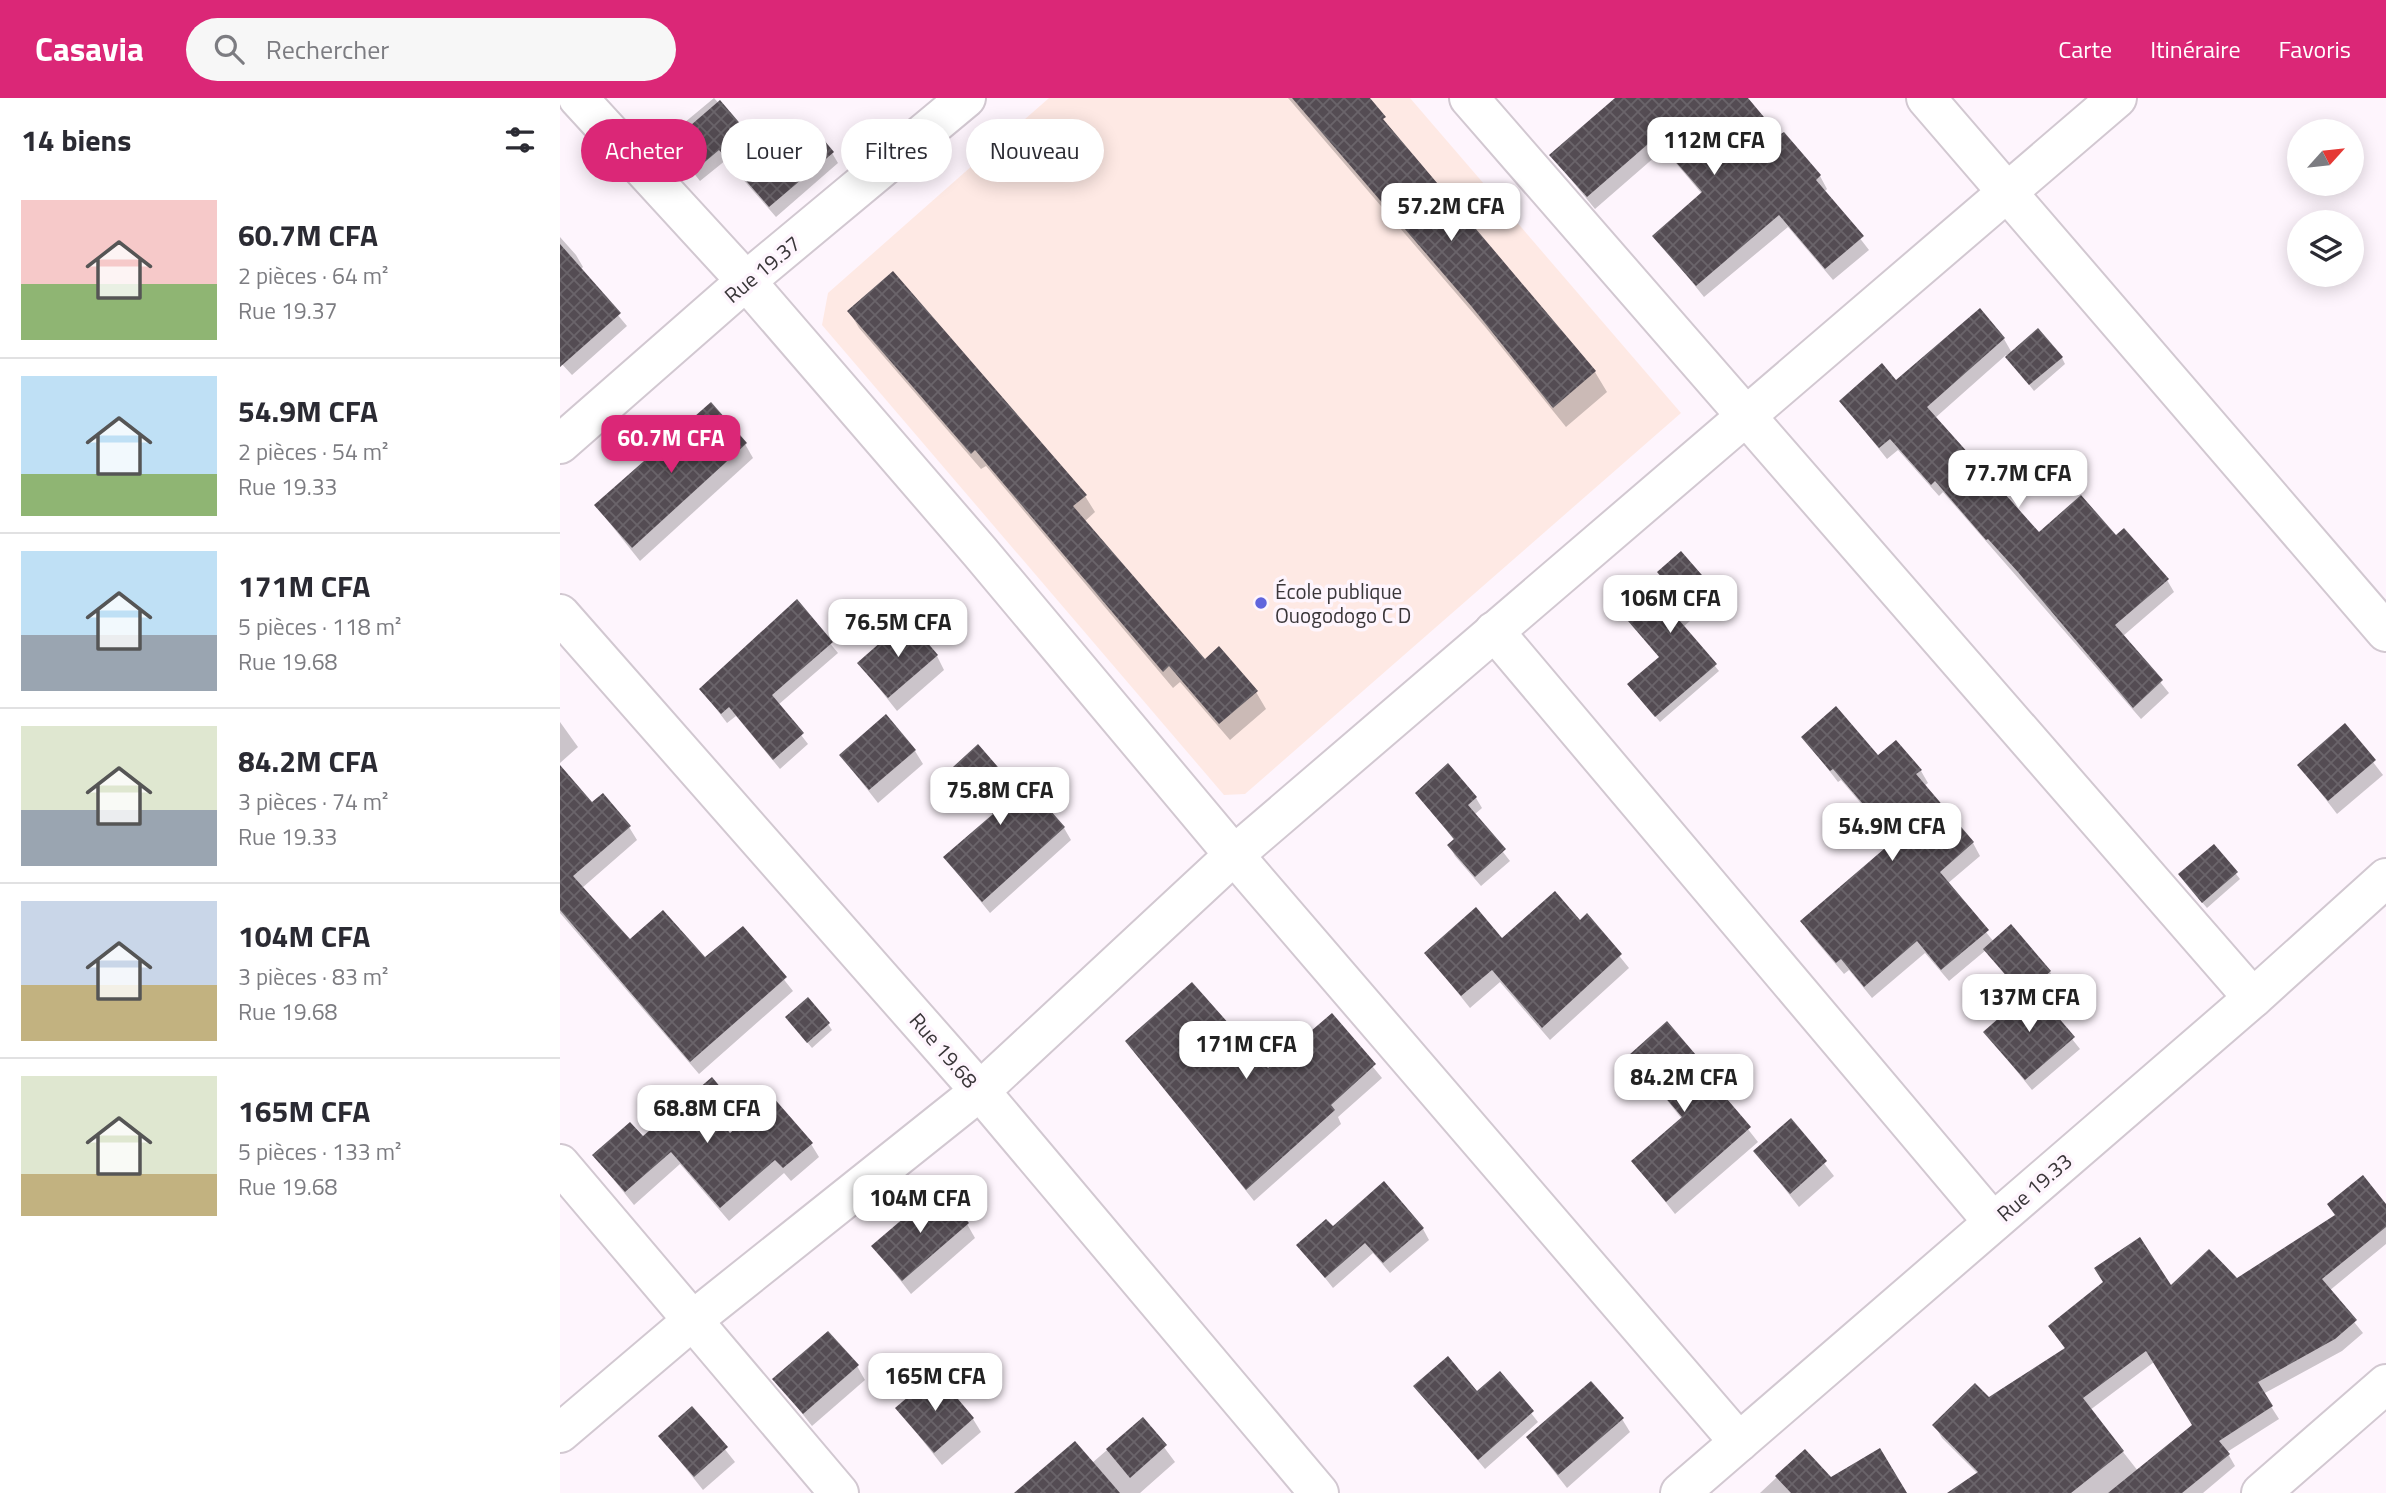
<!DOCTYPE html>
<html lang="fr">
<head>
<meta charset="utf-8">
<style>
	:root { --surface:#fff; --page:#f7f7f7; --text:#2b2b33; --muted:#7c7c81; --line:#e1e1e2; --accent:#db2777 }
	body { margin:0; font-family:"Titillium Web",sans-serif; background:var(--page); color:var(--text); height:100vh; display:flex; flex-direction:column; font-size:26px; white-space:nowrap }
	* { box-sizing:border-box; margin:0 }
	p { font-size:23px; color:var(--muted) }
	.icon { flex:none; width:38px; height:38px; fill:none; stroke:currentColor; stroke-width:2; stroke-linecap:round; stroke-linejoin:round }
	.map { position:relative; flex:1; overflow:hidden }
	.panel { display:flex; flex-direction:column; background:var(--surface); width:560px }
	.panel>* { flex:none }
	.hud { position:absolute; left:21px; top:21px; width:665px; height:63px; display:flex; gap:14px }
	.needle { width:46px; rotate:63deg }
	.buttons { position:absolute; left:1727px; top:21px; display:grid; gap:14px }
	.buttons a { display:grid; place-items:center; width:77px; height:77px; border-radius:50%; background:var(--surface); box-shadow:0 4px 18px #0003; font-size:35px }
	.price { position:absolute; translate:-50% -60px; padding:0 16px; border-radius:14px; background:#fff; color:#222; font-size:23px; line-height:46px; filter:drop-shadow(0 2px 4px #0008) }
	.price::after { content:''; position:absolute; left:50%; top:42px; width:21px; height:16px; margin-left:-10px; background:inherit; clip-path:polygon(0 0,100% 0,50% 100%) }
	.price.selected { background:var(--accent); color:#fff }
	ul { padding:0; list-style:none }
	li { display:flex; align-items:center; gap:21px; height:175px; padding:0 21px }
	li+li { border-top:2px solid var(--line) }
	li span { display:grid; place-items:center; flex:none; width:196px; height:140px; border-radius:0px; color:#555 }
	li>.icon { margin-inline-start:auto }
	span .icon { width:84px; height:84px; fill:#fffc; stroke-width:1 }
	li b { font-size:30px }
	h2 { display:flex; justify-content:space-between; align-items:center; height:84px; padding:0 21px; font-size:30px }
	.tag { padding:0 24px; border-radius:32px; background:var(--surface); box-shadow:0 4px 18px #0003; font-size:24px; line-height:63px }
	.tag.selected { background:var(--accent); color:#fff }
	header { display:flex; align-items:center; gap:42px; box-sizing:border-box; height:98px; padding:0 35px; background:var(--accent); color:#fff }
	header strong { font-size:33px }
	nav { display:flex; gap:38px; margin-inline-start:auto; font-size:24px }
	.search { width:490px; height:63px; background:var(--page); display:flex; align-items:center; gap:18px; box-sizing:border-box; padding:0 24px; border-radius:38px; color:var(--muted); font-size:26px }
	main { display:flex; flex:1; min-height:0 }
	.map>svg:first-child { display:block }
</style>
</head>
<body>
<header>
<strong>Casavia</strong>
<div class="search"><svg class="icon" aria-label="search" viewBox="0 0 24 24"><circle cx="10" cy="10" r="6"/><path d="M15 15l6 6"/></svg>Rechercher</div>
<nav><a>Carte</a><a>Itinéraire</a><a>Favoris</a></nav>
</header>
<main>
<section class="panel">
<h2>14 biens<svg class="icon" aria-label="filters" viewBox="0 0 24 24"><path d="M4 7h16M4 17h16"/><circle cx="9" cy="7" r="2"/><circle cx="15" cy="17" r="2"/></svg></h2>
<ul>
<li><span style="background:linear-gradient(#f6c9c9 60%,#8fb573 0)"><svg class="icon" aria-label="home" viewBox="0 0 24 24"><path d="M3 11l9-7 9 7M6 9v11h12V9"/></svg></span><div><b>60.7M CFA</b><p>2 pièces · 64 m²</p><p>Rue 19.37</p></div></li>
<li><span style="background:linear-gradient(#bfe0f5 70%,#8fb573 0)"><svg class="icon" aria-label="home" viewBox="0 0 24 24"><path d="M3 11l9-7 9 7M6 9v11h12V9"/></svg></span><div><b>54.9M CFA</b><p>2 pièces · 54 m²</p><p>Rue 19.33</p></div></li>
<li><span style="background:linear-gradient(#bfe0f5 60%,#9aa5b1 0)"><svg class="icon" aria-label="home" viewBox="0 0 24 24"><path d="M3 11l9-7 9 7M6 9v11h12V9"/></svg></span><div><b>171M CFA</b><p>5 pièces · 118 m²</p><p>Rue 19.68</p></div></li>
<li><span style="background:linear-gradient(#dfe7d0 60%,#9aa5b1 0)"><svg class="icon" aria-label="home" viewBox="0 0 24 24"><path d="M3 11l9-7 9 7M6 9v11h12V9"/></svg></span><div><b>84.2M CFA</b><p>3 pièces · 74 m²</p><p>Rue 19.33</p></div></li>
<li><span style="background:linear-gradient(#c9d6e8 60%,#c2b280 0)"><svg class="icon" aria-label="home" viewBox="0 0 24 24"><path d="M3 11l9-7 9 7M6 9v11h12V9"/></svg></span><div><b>104M CFA</b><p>3 pièces · 83 m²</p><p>Rue 19.68</p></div></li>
<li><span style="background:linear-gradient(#dfe7d0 70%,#c2b280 0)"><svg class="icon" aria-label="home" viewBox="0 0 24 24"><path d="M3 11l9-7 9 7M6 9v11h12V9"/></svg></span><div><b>165M CFA</b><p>5 pièces · 133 m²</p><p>Rue 19.68</p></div></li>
</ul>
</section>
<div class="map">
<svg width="1826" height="1395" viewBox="0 0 1826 1395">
	<defs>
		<pattern id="building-cross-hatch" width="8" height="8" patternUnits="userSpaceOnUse" patternTransform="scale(1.75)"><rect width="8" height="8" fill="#544c53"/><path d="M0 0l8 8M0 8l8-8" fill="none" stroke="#6a646a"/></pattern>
	</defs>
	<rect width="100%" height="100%" fill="#fef5fd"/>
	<path fill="#fee9e4" d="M489 0H850L1121 315 685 696 664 697 262 227 268 195Z"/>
	<g fill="#0003" fill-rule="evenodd">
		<path d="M154 0 213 67 272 55 278 65 216 119 166 62 140 83 106 40Z"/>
		<path d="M728 0H805L1035 274 1047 294 1006 329 926 230Z"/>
		<path d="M1058 0H1185L1219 40 1223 36 1260 78 1267 91 1264 94 1309 152 1273 182 1228 129 1144 199 1095 138 1142 96 1104 51 1035 111 991 57Z"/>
		<path d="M0 139 16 157 23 169 20 172 67 228 12 277 0 264Z"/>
		<path d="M289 213 525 398 535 414 524 424 645 563 696 594 706 611 670 642 620 584 613 590 426 368 421 371 299 230Z"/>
		<path d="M1444 241 1452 255 1502 260 1505 266 1474 293 1446 257 1375 320 1479 436 1556 439 1607 482 1614 494 1563 538 1609 595 1581 621 1383 394 1379 398 1338 352 1327 361 1281 303Z"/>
		<path d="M185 346 193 360 80 463 36 408Z"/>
		<path d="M1105 482 1153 493 1157 500 1123 529 1159 573 1100 624 1073 592 1100 560Z"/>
		<path d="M236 504 278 555 218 607 248 646 220 671 176 618 167 625 141 591Z"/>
		<path d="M377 558 384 572 337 613 299 565Z"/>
		<path d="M0 624 18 649 0 665Z"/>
		<path d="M1785 628 1823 677 1777 716 1740 668Z"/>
		<path d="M1243 639 1361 673 1368 685 1364 688 1413 745 1420 758 1387 786 1434 844 1451 829 1490 874 1498 888 1481 902 1520 951 1472 992 1425 934 1464 900 1426 852 1389 883 1365 855 1312 900 1289 872 1284 876 1250 836 1243 824 1333 743 1281 682 1278 684Z"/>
		<path d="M355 653 363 666 318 705 281 658Z"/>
		<path d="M395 669 457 693 504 730 511 742 430 815 385 760 434 718Z"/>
		<path d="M0 670 32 707 69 729 77 742 22 790 70 843 145 862 183 830 233 893 139 976 0 815Z"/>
		<path d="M857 695 916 700 922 710 914 717 950 763 921 788 895 758 889 747 895 743Z"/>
		<path d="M1654 748 1680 781 1647 810 1624 783Z"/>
		<path d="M1027 818 1069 870 990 942 940 884 910 910 866 855 942 842 1020 824Z"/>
		<path d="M771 918 822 980 778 1019 781 1026 694 1103 568 943 708 972Z"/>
		<path d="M231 925 268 926 272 932 252 950Z"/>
		<path d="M1071 957 1151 978 1158 993 1198 1044 1115 1116 1073 1063 1122 1021Z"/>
		<path d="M169 1003 177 1016 163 1029 170 1037 251 1046 259 1059 231 1083 224 1075 169 1123 120 1066 74 1107 34 1057 83 1041Z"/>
		<path d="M1231 1023 1274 1078 1239 1109 1196 1054Z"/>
		<path d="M1826 1109V1146L1769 1193 1803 1235 1782 1253 1703 1296 1719 1321 1667 1354 1675 1368 1643 1395H1390L1418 1376 1382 1340 1375 1328 1429 1301 1505 1251 1490 1228 1611 1189 1677 1183ZM1594 1264 1634 1327 1578 1373 1530 1312Z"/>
		<path d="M407 1126 415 1140 351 1196 314 1149Z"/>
		<path d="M773 1131H863L869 1142 830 1175 813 1155 773 1190 739 1147Z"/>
		<path d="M297 1268 305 1282 252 1328 215 1281Z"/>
		<path d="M940 1275 978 1324 925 1371 856 1289 917 1295Z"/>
		<path d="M132 1310 175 1364 143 1392 100 1338Z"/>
		<path d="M337 1310 413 1321 421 1334 382 1367Z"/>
		<path d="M583 1321 615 1364 580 1395H457L532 1365Z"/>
		<path d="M1062 1321 1070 1334 1007 1390 968 1340Z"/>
		<path d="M1245 1353 1271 1381 1345 1395H1200Z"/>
	</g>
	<g fill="url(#building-cross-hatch)">
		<path d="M732 0H810L826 19 823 21 1036 273 993 310 912 209Z"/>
		<path d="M1055 0H1188L1219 37 1224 34 1261 77 1256 82 1304 138 1265 171 1219 117 1136 188 1092 138 1142 94 1095 40 1027 99 989 57Z"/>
		<path d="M160 2 213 64 253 29 274 54 209 109 159 52 133 74 109 46Z"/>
		<path d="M0 146 61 215 0 269Z"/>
		<path d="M333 173 527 397 513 408 645 561 659 548 698 593 659 626 609 568 603 574 415 352 411 356 287 213Z"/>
		<path d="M1420 210 1445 240 1367 309 1479 434 1521 397 1556 437 1564 430 1609 481 1555 527 1603 582 1573 610 1458 474 1428 441 1426 442 1375 383 1371 387 1330 341 1319 350 1279 303 1322 265 1336 282Z"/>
		<path d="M1478 230 1503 259 1469 287 1445 259Z"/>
		<path d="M151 304 187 345 72 450 34 407Z"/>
		<path d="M1121 453 1155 492 1119 522 1157 566 1095 619 1067 586 1099 559 1062 516 1103 481 1097 474Z"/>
		<path d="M237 501 273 544 212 597 244 635 213 662 169 609 161 616 139 591Z"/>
		<path d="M347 521 378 557 328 600 297 565Z"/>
		<path d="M1276 608 1318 657 1336 642 1362 672 1356 676 1414 744 1380 774 1429 832 1381 872 1357 843 1304 889 1281 861 1276 865 1240 823 1331 745 1332 740 1273 671 1270 673 1241 639Z"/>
		<path d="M326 616 356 652 309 692 279 657Z"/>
		<path d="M1785 625 1816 662 1768 703 1737 667Z"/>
		<path d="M418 646 457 691 465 684 505 729 422 804 383 759 433 716 393 669Z"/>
		<path d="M888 665 917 699 908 707 946 751 915 779 887 747 894 741 855 695Z"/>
		<path d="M0 667 32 704 43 695 71 728 13 778 70 841 103 812 145 859 183 828 227 879 130 964 0 812Z"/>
		<path d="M1654 746 1678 774 1642 805 1618 776Z"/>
		<path d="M995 793 1020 822 1027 815 1062 856 982 930 932 872 901 898 864 855 916 809 942 840Z"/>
		<path d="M1451 826 1491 873 1463 897 1423 851Z"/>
		<path d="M632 884 708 970 772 915 816 966 771 1007 775 1012 686 1092 565 943Z"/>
		<path d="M1473 890 1515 939 1465 982 1423 934Z"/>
		<path d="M248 899 270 925 247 945 225 919Z"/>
		<path d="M1107 923 1153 977 1149 980 1191 1029 1106 1104 1071 1063 1122 1019 1069 957Z"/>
		<path d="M152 979 171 1002 154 1016 170 1035 212 998 253 1045 223 1070 215 1062 160 1110 111 1054 65 1094 32 1057 70 1024 83 1038Z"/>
		<path d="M1231 1020 1267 1063 1230 1096 1193 1053Z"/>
		<path d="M1803 1077 1826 1106V1129L1762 1181 1797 1222 1775 1241 1698 1284 1713 1308 1659 1343 1670 1356 1622 1395H1548L1632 1327 1586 1253 1523 1300 1564 1353 1511 1395H1387L1418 1374 1372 1327 1415 1285 1429 1299 1505 1250 1488 1228 1543 1184 1534 1170 1580 1139 1611 1187 1649 1151 1677 1180 1775 1117 1767 1106Z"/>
		<path d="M824 1083 864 1130 823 1165 805 1145 765 1180 736 1147 766 1121 773 1128Z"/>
		<path d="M379 1090 409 1125 342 1183 311 1148Z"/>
		<path d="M268 1233 299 1267 243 1316 212 1281Z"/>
		<path d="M888 1258 917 1293 940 1273 974 1313 918 1362 853 1288Z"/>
		<path d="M376 1275 414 1320 374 1355 335 1310Z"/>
		<path d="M1031 1283 1064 1320 998 1377 966 1339Z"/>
		<path d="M132 1308 168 1349 134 1379 98 1338Z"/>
		<path d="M583 1319 607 1347 570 1380 546 1351Z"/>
		<path d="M515 1343 560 1395H454Z"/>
		<path d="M1320 1350 1347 1395H1231L1215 1378 1245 1351 1271 1379Z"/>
	</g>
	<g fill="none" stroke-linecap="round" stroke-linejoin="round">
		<g stroke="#d2c8d1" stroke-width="42">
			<g id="minor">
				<path d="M18 0 186 183 420 454 674 757 1179 1344"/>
				<path d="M909 0 1693 900"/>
				<path d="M1366 0 1826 534"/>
				<path d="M0 346 186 183 406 0"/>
				<path d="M0 516 420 993 759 1395"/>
				<path d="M934 533 1433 1124"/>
				<path d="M0 1066 279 1395"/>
				<path d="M0 1335 133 1222 420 993 674 757 1557 0"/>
				<path d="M1120 1395 1693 900 1826 780"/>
				<path d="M1701 1395 1826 1286"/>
			</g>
		</g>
		<use href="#minor" stroke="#fff" stroke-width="38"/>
	</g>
	<circle fill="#6064dc" stroke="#fef5fd" stroke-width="2.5" cx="701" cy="505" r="7"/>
	<g text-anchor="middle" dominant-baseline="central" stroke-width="7" stroke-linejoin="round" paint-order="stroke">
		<g font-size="21" fill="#3a3639" stroke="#fef5fd">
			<text transform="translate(202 171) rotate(-40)">Rue 19.37</text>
			<text transform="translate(384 952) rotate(49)">Rue 19.68</text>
			<text transform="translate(1474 1089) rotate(-41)">Rue 19.33</text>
		</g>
		<g font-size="21" fill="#3a3639" stroke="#fef5fd" text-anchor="start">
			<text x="715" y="493">École publique<tspan x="715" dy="24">Ouogodogo C D</tspan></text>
		</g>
	</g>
</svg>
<div class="buttons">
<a><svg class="needle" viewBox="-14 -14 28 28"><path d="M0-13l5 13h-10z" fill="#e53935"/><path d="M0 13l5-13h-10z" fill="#7c7c81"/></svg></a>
<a><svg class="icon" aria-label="layers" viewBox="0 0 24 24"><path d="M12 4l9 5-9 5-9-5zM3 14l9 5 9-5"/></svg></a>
</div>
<b class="price" style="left:1154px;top:79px">112M CFA</b>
<b class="price" style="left:891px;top:145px">57.2M CFA</b>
<b class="price selected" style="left:111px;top:377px">60.7M CFA</b>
<b class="price" style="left:1458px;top:412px">77.7M CFA</b>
<b class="price" style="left:1110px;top:537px">106M CFA</b>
<b class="price" style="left:338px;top:561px">76.5M CFA</b>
<b class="price" style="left:440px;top:729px">75.8M CFA</b>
<b class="price" style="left:1332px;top:765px">54.9M CFA</b>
<b class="price" style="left:1469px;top:936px">137M CFA</b>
<b class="price" style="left:686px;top:983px">171M CFA</b>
<b class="price" style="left:1124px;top:1016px">84.2M CFA</b>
<b class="price" style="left:147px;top:1047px">68.8M CFA</b>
<b class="price" style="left:360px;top:1137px">104M CFA</b>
<b class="price" style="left:375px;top:1315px">165M CFA</b>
<div class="hud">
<a class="tag selected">Acheter</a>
<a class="tag">Louer</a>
<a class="tag">Filtres</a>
<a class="tag">Nouveau</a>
</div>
</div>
</main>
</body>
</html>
